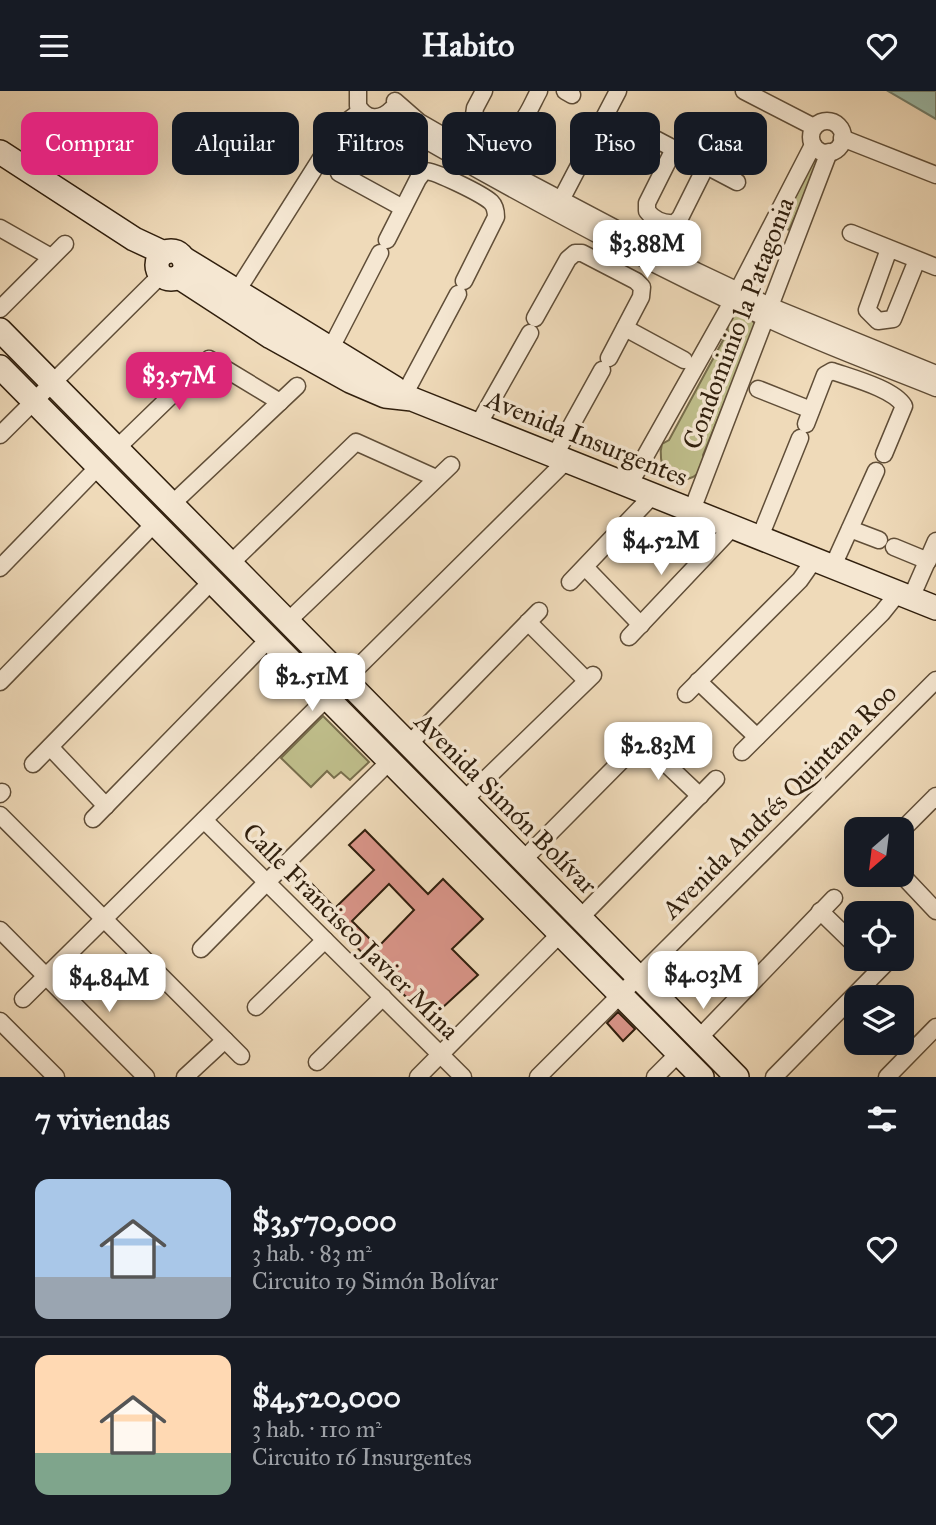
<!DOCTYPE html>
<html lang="es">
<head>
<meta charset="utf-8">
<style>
	:root { --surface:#171b24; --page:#242831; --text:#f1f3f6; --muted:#9ea1a6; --line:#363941; --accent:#db2777 }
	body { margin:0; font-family:"IM FELL Great Primer",serif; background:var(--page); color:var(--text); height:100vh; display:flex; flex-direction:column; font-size:26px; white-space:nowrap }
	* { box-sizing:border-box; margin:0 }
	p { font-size:23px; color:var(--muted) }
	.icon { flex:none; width:38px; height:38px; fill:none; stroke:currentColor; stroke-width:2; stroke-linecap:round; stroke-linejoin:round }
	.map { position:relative; height:986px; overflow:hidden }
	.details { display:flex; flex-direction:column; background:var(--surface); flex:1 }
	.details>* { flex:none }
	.top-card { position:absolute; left:21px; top:21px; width:894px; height:63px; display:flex; gap:14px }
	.needle { width:46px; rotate:208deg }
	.controls { position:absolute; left:844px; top:726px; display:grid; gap:14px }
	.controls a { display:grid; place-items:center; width:70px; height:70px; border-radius:14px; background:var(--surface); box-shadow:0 7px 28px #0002; font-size:35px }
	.price { position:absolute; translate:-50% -60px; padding:0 16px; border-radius:14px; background:#fff; color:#222; font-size:23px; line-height:46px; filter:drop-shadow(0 2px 4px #0008) }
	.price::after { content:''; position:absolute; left:50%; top:42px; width:21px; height:16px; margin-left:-10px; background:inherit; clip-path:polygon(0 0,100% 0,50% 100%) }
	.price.on { background:var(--accent); color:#fff }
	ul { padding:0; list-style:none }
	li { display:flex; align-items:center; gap:21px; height:175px; padding:0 35px }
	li+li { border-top:2px solid var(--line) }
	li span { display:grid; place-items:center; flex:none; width:196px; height:140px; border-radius:14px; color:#555 }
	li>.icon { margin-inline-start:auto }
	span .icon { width:84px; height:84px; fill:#fffc; stroke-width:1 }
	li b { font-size:30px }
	h2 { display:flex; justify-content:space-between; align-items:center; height:84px; padding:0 35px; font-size:30px }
	.chip { padding:0 24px; border-radius:14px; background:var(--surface); box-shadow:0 7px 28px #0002; font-size:24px; line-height:63px }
	.chip.on { background:var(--accent); color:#fff }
	header { display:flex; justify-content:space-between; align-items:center; height:91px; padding:0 35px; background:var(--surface); font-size:32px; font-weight:700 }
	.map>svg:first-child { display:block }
</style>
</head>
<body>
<header><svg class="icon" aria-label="menu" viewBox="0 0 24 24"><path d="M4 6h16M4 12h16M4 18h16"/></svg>Habito<svg class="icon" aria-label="heart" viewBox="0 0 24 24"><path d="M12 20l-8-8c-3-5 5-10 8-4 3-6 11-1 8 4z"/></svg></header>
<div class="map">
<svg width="936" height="986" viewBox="0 0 936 986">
	<rect width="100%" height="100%" fill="#efdab9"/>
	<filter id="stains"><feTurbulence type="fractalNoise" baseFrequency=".00286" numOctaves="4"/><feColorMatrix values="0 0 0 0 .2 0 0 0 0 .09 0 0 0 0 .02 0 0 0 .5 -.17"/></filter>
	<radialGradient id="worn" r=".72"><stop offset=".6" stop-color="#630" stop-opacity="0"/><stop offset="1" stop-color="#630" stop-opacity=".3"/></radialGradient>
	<g fill="#bfbe8b" stroke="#786e4c" stroke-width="2">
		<path d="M815 70 819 72 804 116 798 119 789 139 783 136 793 117 792 111 812 71Z"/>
		<path d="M737 223C747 223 751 226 756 235L703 364 706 373C702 378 698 383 693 386 670 396 656 373 662 353L669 349 728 240 726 231Z"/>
		<path d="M323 625 369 671 350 689 341 681 334 687 327 680 311 696 281 667Z"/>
	</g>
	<path fill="#9bbba9" stroke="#707d6b" stroke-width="2" d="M888 0H936V28Z"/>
	<g fill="#d89488" stroke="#301f0d" stroke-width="2" fill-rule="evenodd">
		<path d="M365 739 428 803 443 788 483 828 452 858 478 884 429 929 303 802 312 793 335 817 374 779 349 754ZM389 793 414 819 378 856 352 830Z"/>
		<path d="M618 921 635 938 623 950 607 932Z"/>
	</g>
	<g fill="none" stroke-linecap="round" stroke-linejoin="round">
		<g stroke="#604e38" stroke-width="19">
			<g id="street">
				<path d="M358 0V15C366 29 380 30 392 18"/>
				<path d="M484 0 475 17 474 24 480 30 502 42C524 38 529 18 539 0"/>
				<path d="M565 0 572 4"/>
				<path d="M744 0 814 36"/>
				<path d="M395 10 419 31 478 65 696 180 772 216 936 283"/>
				<path d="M384 25C508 97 634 166 764 226 820 253 879 274 936 297"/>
				<circle cx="827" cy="46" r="16"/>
				<path d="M642 41 737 91"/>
				<path d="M842 47 936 84"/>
				<path d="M674 58 647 112V120C654 129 663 133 675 132L680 127 706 75"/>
				<path d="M339 82 403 117"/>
				<path d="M561 109 618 0"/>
				<path d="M0 137 51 166"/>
				<path d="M851 142 936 176"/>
				<path d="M387 149 418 88 424 80C434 79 482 103 491 111 495 115 496 120 496 126L464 190"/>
				<path d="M889 158 867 219 878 230 893 228 917 169"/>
				<path d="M237 200 342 34 361 20"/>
				<path d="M0 218 65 153"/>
				<path d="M535 227 568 168 575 162H582L636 190 642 196 641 206 609 267"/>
				<path d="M625 237 684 269"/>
				<path d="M331 257 380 162"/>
				<path d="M758 298 811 319"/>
				<path d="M403 306 458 203"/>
				<path d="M806 333 825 284 832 280C852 287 894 298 904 315L884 363"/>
				<path d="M478 334 530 242"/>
				<path d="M0 344 161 184"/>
				<path d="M117 357 209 268 280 311"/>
				<path d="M555 364 602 279"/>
				<path d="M629 394 732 211 813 54"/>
				<path d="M172 413 297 295"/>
				<path d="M692 419 829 61"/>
				<path d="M850 438 879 449"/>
				<path d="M760 446 800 347"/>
				<path d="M894 456 928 470"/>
				<path d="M231 472 356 351 436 387"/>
				<path d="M833 475 876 380"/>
				<path d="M585 476 641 534"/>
				<path d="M0 477 99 375"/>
				<path d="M570 491 653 404"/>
				<path d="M911 507 936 450"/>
				<path d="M288 530 451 374"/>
				<path d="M528 531 586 589"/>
				<path d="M629 546 733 436"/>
				<path d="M698 590 757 646"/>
				<path d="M0 591 155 432"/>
				<path d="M686 603 800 489 814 469"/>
				<path d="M642 650 700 705"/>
				<path d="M409 653 539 520"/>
				<path d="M50 656 106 715"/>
				<path d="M742 661 882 522 898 502"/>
				<path d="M33 673 212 490"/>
				<path d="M0 703 2 701"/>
				<path d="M464 709 593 584"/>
				<path d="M0 724 241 965"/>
				<path d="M93 728 269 548"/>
				<path d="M204 729 463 986"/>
				<path d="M901 740 936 705"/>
				<path d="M523 769 649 642"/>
				<path d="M901 783 936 820"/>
				<path d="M820 820 856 855"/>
				<path d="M580 827 716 688"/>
				<path d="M0 839 146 986"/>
				<path d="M201 858 266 792 390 670"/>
				<path d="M23 908 567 369"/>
				<path d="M256 916 325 849"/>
				<path d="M0 930 56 986"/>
				<path d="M699 947 834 807"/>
				<path d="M317 971 383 906"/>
				<path d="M185 986 225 949"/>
				<path d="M418 986 561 842"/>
				<path d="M538 986 936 589"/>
				<path d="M655 986 678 963"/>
				<path d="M774 986 890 868"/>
				<path d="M887 986 936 936"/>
			</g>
		</g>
		<g stroke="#301f0d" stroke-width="26">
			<g id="secondary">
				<path d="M0 61 134 148 164 162"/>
				<circle cx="171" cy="174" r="14"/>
				<path d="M183 167 395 297"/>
				<path d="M179 186 271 246 350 290 385 305 412 308 936 517"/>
				<path d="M0 239 737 986"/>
				<path d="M0 276 702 986"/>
			</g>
		</g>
		<use href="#street" stroke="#f5e7d2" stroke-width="16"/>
		<use href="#secondary" stroke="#f5e7d2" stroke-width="23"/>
	</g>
	<g text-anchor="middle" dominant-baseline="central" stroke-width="7" stroke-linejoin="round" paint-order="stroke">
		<g font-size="26" fill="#301f0d" stroke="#f5e7d2">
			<text transform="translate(738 232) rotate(-69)">Condominio la Patagonia</text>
			<text transform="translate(587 347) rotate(22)">Avenida Insurgentes</text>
			<text transform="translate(779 710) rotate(-45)">Avenida Andrés Quintana Roo</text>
			<text transform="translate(506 712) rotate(45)">Avenida Simón Bolívar</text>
			<text transform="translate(351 840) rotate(45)">Calle Francisco Javier Mina</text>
		</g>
	</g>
	<rect width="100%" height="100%" filter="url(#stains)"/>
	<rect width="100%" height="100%" fill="url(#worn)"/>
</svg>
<div class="controls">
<a><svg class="needle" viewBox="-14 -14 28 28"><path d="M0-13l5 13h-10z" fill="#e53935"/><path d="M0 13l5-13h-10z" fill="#9ea1a6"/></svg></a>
<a><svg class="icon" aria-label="locate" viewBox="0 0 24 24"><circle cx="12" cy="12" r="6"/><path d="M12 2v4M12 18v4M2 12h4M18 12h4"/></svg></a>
<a><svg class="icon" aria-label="layers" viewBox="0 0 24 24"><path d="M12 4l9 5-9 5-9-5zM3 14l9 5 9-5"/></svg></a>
</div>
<b class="price" style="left:647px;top:189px">$3.88M</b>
<b class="price on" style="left:179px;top:321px">$3.57M</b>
<b class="price" style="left:661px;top:486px">$4.52M</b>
<b class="price" style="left:312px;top:622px">$2.51M</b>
<b class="price" style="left:658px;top:691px">$2.83M</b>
<b class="price" style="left:703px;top:920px">$4.03M</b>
<b class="price" style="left:109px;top:923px">$4.84M</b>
<div class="top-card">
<a class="chip on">Comprar</a>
<a class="chip">Alquilar</a>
<a class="chip">Filtros</a>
<a class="chip">Nuevo</a>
<a class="chip">Piso</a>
<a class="chip">Casa</a>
</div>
</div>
<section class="details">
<h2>7 viviendas<svg class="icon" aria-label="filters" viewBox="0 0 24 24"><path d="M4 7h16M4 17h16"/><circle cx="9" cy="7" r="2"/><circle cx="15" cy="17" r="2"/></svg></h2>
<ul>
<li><span style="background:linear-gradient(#a9c7e8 70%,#9aa5b1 0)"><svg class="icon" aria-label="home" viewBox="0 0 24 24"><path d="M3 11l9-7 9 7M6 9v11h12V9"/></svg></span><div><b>$3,570,000</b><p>3 hab. · 83 m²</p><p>Circuito 19 Simón Bolívar</p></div><svg class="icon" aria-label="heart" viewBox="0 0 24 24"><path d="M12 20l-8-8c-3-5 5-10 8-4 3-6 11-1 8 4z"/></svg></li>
<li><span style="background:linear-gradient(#ffd9b3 70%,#7fa58c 0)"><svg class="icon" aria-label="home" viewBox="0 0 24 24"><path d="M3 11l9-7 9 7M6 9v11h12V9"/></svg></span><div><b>$4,520,000</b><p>3 hab. · 110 m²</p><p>Circuito 16 Insurgentes</p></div><svg class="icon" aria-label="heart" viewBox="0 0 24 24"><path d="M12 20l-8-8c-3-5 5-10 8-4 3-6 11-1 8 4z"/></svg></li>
</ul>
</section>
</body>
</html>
